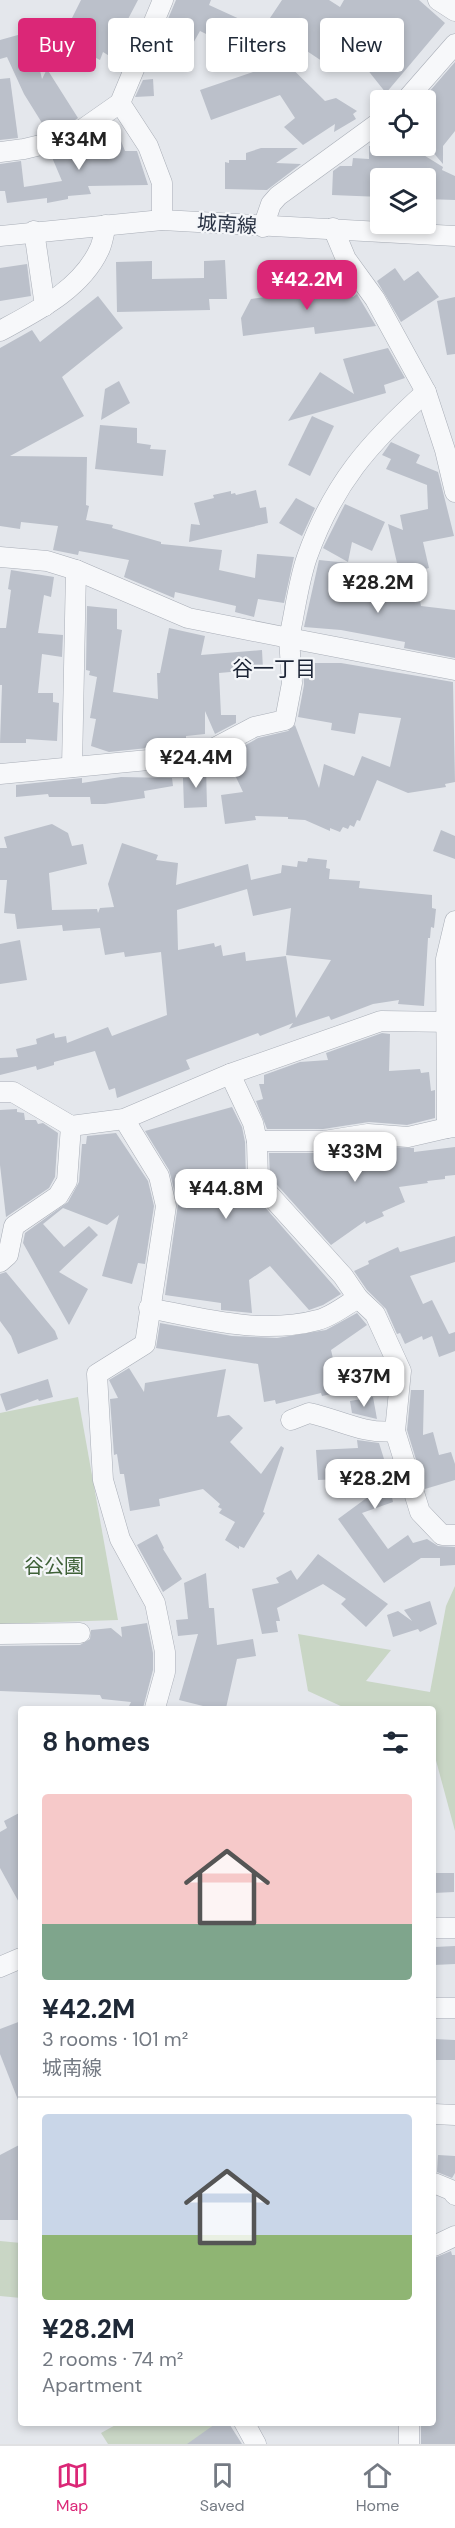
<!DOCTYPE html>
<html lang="en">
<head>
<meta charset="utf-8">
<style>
	:root { --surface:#fff; --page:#f6f6f7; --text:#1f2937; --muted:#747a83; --line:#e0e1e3; --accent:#db2777 }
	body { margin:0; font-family:"DM Sans","Noto Sans JP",sans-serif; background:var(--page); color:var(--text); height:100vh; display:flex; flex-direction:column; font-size:22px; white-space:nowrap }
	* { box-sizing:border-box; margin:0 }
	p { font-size:20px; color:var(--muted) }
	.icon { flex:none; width:33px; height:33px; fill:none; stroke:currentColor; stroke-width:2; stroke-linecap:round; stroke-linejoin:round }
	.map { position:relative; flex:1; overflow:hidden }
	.side { position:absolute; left:18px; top:1706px; width:418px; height:720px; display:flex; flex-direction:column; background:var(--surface); border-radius:6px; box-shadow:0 3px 9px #0003 }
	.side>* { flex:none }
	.banner { position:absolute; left:18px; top:18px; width:420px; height:54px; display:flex; gap:12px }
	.tools { position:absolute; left:370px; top:90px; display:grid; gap:12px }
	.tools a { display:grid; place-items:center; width:66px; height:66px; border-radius:6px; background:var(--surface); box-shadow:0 3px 9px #0003; font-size:30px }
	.price { position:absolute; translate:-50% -51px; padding:0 14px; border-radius:12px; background:#fff; color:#222; font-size:20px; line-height:39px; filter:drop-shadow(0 2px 3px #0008) }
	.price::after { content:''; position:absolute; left:50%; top:36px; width:18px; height:14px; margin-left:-9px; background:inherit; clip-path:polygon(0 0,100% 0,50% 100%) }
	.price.selected { background:var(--accent); color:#fff }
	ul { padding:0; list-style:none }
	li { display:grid; align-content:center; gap:12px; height:318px; padding:0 24px }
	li+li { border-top:2px solid var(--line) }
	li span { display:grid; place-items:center; height:186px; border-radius:6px; color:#555 }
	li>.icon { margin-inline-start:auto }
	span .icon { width:108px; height:108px; fill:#fffc; stroke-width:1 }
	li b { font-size:26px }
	h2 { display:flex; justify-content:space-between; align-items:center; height:72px; padding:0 24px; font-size:26px }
	.chip { padding:0 21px; border-radius:6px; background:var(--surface); box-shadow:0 3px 9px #0003; font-size:21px; line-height:54px }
	.chip.selected { background:var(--accent); color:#fff }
	.tabs { display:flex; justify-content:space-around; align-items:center; height:84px; border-top:2px solid var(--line); background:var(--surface); font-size:16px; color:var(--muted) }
	.tabs a { display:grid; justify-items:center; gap:3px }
	.tabs .selected { color:var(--accent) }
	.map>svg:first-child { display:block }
</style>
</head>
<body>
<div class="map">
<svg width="455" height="2444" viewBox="0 0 455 2444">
	<rect width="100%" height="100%" fill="#e4e7ec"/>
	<g fill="#c9d6c5">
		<path d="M78 1397 118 1620 0 1624V1413Z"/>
		<path d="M455 1586V1831L434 1753V1708H345L308 1691 298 1634 391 1650 366 1681 430 1692 446 1606Z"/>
		<path d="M0 2241 21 2243V2298L0 2296Z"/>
		<path d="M119 2423H222L234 2444H108L101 2433Z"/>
	</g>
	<g fill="#bbc0ca" fill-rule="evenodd">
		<path d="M81 0H138L117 40 119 41 111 57 103 52 100 60 61 40Z"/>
		<path d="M176 0H211L209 5 244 21 325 101 336 98 357 111 353 114 356 119 334 132 335 124 303 145 284 127 295 118 280 95 211 120 200 90 271 66 200 31 191 47 165 36 168 28 165 26Z"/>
		<path d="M282 0H329L340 7 344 0H419L445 23 386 93 351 49 337 71 266 24Z"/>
		<path d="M25 33 35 49 42 79 47 69 78 118 65 127 47 131 24 94 7 57 0 59V40Z"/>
		<path d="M455 62V131L443 146V164L426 144V100H422Z"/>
		<path d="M10 78 18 138 0 140V79Z"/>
		<path d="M153 79 154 96 135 97 143 80Z"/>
		<path d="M115 126 125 151H137L148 185 88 186 91 194 68 196V199L47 203V198L7 203 5 191H0V164L21 161 24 187 62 181 51 155 77 148 99 132Z"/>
		<path d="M369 146H409L443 167 442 170 455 176V200L426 199V178H381V197L332 195 333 171 340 166H352L353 158 369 159Z"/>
		<path d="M261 148H298L276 163 301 164 267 190 225 189V162L229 163V160H246V153Z"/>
		<path d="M225 260 227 299H209L210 310 117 312 116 262 152 261V279L204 278V261Z"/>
		<path d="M27 264 31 296 0 301V268Z"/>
		<path d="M395 268 404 281 418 271 439 297 401 322 377 281Z"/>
		<path d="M333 282 334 288H345L353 297 357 294 376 326 315 334 314 327 243 336 241 318 251 299 289 294 288 289Z"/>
		<path d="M98 296 123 328 62 377 84 416 10 456 87 457 86 505 89 506 86 520 113 525 112 528 161 542V544L222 550 219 570 255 578 257 554 294 557 284 603 258 599 254 617 235 612 236 606 175 592 174 598 124 577 129 560 79 551 78 555 53 550 58 526 21 522 20 529 0 526V348L32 330 40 342Z"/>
		<path d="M455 297V354L447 355 437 301Z"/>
		<path d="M388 348 405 378 384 385 386 393 288 421 320 372 354 394 343 359Z"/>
		<path d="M119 381 130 403 101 420 105 389Z"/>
		<path d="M312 416 334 426 310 476 288 465Z"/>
		<path d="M100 425 137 428V443L151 445 150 449 166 450 163 476 95 469Z"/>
		<path d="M391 442 420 455 416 463 438 472 454 536 423 542 429 568 400 576 388 524 403 530 400 515 428 509 427 485 386 469 391 459 382 455Z"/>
		<path d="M256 490 260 508 266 507 268 523 189 542 191 524 200 525 194 503 214 498 213 495 231 491V494L235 493 236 495Z"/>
		<path d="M296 498 315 508 302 536 279 523Z"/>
		<path d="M345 504 385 522 372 551 352 542 348 562 323 548Z"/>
		<path d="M319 560 348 563 346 577 352 578 350 589 420 601 421 606 455 610V658L404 648 405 642 341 630 304 627Z"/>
		<path d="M11 570 54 577 51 597 44 595 38 633 63 635 62 657 42 654 38 693H53V702L59 703 57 741 26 739V743H0L2 685H0V628H6L11 590 8 589Z"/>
		<path d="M87 606 117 609V629L122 630 113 692 158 699 157 673H160L169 628 205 636 201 655 262 650 263 669 219 673 221 715H236V723L215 734 205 711V734L186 736V744L109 752 91 746 96 719 90 718 97 677 89 675 90 671 86 670Z"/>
		<path d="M303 663H341L453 682 455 782 445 784 446 787 408 793 377 780 360 821 357 820 354 827 350 825 348 829 343 827 340 832 330 828V831L305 820 288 819V817L255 816 256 820 225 824 221 795 243 792 226 756 258 738 288 731 295 725 319 788 324 764 354 776 362 756 390 767 401 718 359 713 355 734 331 730 332 723 298 717 304 685Z"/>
		<path d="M206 766 207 807 184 808 183 778H192L193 768Z"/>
		<path d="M121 777 172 778 173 786 144 791 145 798 105 804H91L90 797H49L48 794 16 797V785L82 778V783Z"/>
		<path d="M52 824 68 833 72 846 83 844 87 864 49 873 52 910 97 909 98 913 100 908 114 907 108 884 122 843 158 855 156 860 178 863 176 885 248 864 251 880 281 873 282 865 297 867 298 861 307 862 308 858 327 860 326 868 330 869 329 879 360 881 359 888 432 895V908L436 909 434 928 431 927 430 938H428L424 1006 398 1004 399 1000 373 1004 331 1020 329 1016 289 1029 293 1023 260 1036 258 1033 186 1060 190 1069 117 1098 115 1088 109 1090 95 1051 54 1062V1065L37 1070 36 1066 0 1075V1058L18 1057 16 1049 37 1044 36 1039 54 1033 55 1038 66 1036 67 1043 108 1027 112 1036 167 1015 161 952 125 957 124 952 105 955 100 928 63 931 62 925 17 929 15 914 4 913 7 880H0V848H7L4 837ZM247 889 253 916 291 908 286 955 331 960 296 1018 286 956 246 961 245 952 223 956 221 945 215 947 214 943 178 950 177 910Z"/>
		<path d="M441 830 455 836V859L433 851Z"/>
		<path d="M20 940 27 980 0 984V944Z"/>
		<path d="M382 1033 390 1034 389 1071 420 1069 421 1073 429 1072 431 1091 435 1090V1118L407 1125 369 1122 323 1129H267L256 1101 263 1099 259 1084H264V1075L300 1062 328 1060 326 1053Z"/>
		<path d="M232 1107 242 1127 245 1142 246 1182 249 1189 341 1294 323 1305 309 1310 270 1266 249 1280 252 1313 221 1310V1303L165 1295 178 1204 169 1170 145 1131Z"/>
		<path d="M17 1109V1112L24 1113 25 1120H36L38 1124 43 1123 58 1133 55 1177 49 1188 6 1217 0 1165V1110Z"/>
		<path d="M116 1133 148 1181 154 1206 145 1264 138 1263 132 1284 102 1276 119 1215 107 1225 63 1208 43 1224 64 1247 89 1226 98 1235 59 1272 88 1289 69 1325 23 1243 25 1233 68 1202 79 1182 82 1144H86L87 1136Z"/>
		<path d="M369 1146 414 1148V1152L455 1147V1175L445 1176V1179L427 1181 428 1183 399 1187 405 1202 382 1212 384 1216 366 1224 365 1221 331 1245 270 1177 269 1153H324Z"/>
		<path d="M455 1236V1262L410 1276 423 1304 432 1300 449 1334 455 1332V1351L439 1357 432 1336 423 1340 422 1336 405 1344 400 1333 397 1334 386 1309 367 1290 354 1271 369 1264 368 1261 398 1247 400 1252Z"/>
		<path d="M6 1272 55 1331 58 1339 18 1354 11 1336 0 1321V1274Z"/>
		<path d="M357 1313 367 1325 331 1350 337 1375 341 1374 345 1391 322 1396 321 1393 276 1404 275 1400 264 1402 258 1364 156 1348 160 1323 232 1336 277 1338 326 1330Z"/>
		<path d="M129 1368 144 1392 145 1383 226 1369 217 1417 229 1415 243 1428 230 1442 261 1474 281 1446 284 1448 263 1512 265 1513 244 1548 239 1546V1549L225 1540 235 1522 219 1513 222 1509 218 1507 220 1504 203 1489 159 1499 160 1506 130 1511 124 1474H120L117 1454 114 1455 110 1399 118 1398 109 1380Z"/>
		<path d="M48 1379 53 1397 39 1401 38 1399 6 1411 0 1394Z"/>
		<path d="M411 1390H424L423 1435 433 1432 439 1455 451 1452 455 1464V1480L425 1489 407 1430Z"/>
		<path d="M373 1397 377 1419 352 1413 350 1401Z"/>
		<path d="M357 1440 379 1443 384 1459 393 1502 362 1513 388 1549 408 1535 413 1543 427 1539 438 1546 455 1547V1565L440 1566V1558H421L384 1583 338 1519 387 1483 341 1484V1479L318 1480 316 1450 358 1448Z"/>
		<path d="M157 1534 164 1548 163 1549 182 1579 163 1592 137 1545Z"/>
		<path d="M318 1554 388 1604 366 1627 341 1604 346 1599 323 1584 277 1608 280 1621H276L278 1632 262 1634 252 1589 279 1583 276 1578 291 1570 297 1580Z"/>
		<path d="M206 1573 209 1608H214L217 1645 253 1639 256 1656 237 1659 226 1708H211L179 1700 198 1634 178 1636 176 1620 188 1619 184 1583Z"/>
		<path d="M430 1601 437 1624 420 1632 418 1629 393 1637 387 1615 398 1611 412 1621 404 1610Z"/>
		<path d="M147 1623 153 1653V1670L143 1708H128L131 1702 102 1699 100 1695 0 1691V1646L80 1645 90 1639 91 1630 111 1628 122 1637 121 1627Z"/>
		<path d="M21 1812V1906L0 1868V1832L7 1828 4 1821Z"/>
		<path d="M434 1873H454V1892L434 1893Z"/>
		<path d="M455 1946V1964L434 1965V1947Z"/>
		<path d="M21 2021V2105H20L0 2054V2029Z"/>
		<path d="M434 2039 455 2040V2060H434Z"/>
		<path d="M21 2144V2220H0V2155Z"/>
		<path d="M438 2155 455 2156V2173L452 2178 437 2172Z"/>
		<path d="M451 2251 452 2255H455V2444H421V2422H434V2258Z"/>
		<path d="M218 2422H228L242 2444H187Z"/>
	</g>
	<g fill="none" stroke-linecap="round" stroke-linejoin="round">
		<g stroke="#a9aeb7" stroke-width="21">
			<g id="minor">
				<path d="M438 0 455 11"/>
				<path d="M406 100 455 44"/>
				<path d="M120 103 148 146 162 183V220"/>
				<path d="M0 152 24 149 70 138 120 103 163 0"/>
				<path d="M263 227 271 204 278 196 381 121"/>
				<path d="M333 228 346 259 375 299 426 392 445 450 455 492"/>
				<path d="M34 231 45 306"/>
				<path d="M0 236 162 220 455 236"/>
				<path d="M0 331C37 311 82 289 100 248 103 241 104 232 106 225"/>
				<path d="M0 557 47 561 76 570 188 618 289 638C295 612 298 583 307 557 333 484 369 443 426 392"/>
				<path d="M72 767 76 570"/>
				<path d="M0 774 201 755 254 727 285 720 292 683 289 638 455 670"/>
				<path d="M455 921 446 959 447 1128 455 1127"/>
				<path d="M230 1074 253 1123 257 1141"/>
				<path d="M0 1092H13L71 1126 124 1119 230 1074 381 1021 455 1022"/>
				<path d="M124 1119 159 1176 166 1206 145 1344 97 1374 103 1480 120 1539 155 1603 165 1652V1672L155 1708"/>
				<path d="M447 1128 408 1137 368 1134 324 1141H257L258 1182 343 1276 358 1298 375 1314 401 1371 395 1431 420 1512 442 1535H455"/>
				<path d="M0 1262 8 1255 14 1226 58 1196 67 1181 71 1126"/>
				<path d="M149 1308C205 1319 262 1335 318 1320 331 1317 346 1305 358 1298"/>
				<path d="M291 1420 309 1413C338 1419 364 1435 395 1431"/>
				<path d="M0 1634 80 1633"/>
				<path d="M434 1928H455"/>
				<path d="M0 1967 21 1958"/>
				<path d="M434 2008H455"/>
				<path d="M434 2114 455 2115"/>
				<path d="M434 2183 451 2190 455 2195"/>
				<path d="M434 2246 455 2236"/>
				<path d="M244 2422 256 2444"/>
				<path d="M409 2444V2422"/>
			</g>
		</g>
		<use href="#minor" stroke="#f7f8fa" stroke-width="20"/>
	</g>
	<g text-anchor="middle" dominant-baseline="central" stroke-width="4.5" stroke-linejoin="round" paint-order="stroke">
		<g font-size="20" fill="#2b3445" stroke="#f4f6f9">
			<text transform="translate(227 224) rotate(4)">城南線</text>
		</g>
		<g font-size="20" fill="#3f6138" stroke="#f4f6f9">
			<text x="54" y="1566">谷公園</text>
		</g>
		<g font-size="21" fill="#1d2536" stroke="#f4f6f9">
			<text x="274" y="669">谷一丁目</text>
		</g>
	</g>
</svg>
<div class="tools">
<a><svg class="icon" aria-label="locate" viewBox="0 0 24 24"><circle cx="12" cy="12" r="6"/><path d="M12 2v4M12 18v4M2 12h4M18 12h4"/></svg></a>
<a><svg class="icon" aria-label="layers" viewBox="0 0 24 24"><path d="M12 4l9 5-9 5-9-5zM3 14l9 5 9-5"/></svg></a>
</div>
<b class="price" style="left:79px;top:171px">¥34M</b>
<b class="price selected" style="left:307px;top:311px">¥42.2M</b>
<b class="price" style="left:378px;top:614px">¥28.2M</b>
<b class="price" style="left:196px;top:789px">¥24.4M</b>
<b class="price" style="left:355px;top:1183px">¥33M</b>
<b class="price" style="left:226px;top:1220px">¥44.8M</b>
<b class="price" style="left:364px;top:1408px">¥37M</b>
<b class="price" style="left:375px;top:1510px">¥28.2M</b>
<div class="banner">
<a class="chip selected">Buy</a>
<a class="chip">Rent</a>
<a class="chip">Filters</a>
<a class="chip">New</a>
</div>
<section class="side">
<h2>8 homes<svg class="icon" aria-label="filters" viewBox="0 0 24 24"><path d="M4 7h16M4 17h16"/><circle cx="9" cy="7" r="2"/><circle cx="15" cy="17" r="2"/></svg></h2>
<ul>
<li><span style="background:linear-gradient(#f6c9c9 70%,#7fa58c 0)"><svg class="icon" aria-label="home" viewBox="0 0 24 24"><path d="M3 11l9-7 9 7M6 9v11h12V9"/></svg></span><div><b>¥42.2M</b><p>3 rooms · 101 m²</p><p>城南線</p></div></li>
<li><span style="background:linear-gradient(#c9d6e8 65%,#8fb573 0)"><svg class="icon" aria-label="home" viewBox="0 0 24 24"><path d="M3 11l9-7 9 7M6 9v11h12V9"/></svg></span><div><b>¥28.2M</b><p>2 rooms · 74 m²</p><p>Apartment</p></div></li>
</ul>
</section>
</div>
<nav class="tabs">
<a class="selected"><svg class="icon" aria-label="map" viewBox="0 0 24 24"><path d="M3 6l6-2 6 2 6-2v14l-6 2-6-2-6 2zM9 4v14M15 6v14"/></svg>Map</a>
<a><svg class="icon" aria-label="saved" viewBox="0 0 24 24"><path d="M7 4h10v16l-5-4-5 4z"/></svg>Saved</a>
<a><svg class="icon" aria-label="home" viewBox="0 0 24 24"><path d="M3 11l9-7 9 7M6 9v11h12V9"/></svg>Home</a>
</nav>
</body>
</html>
